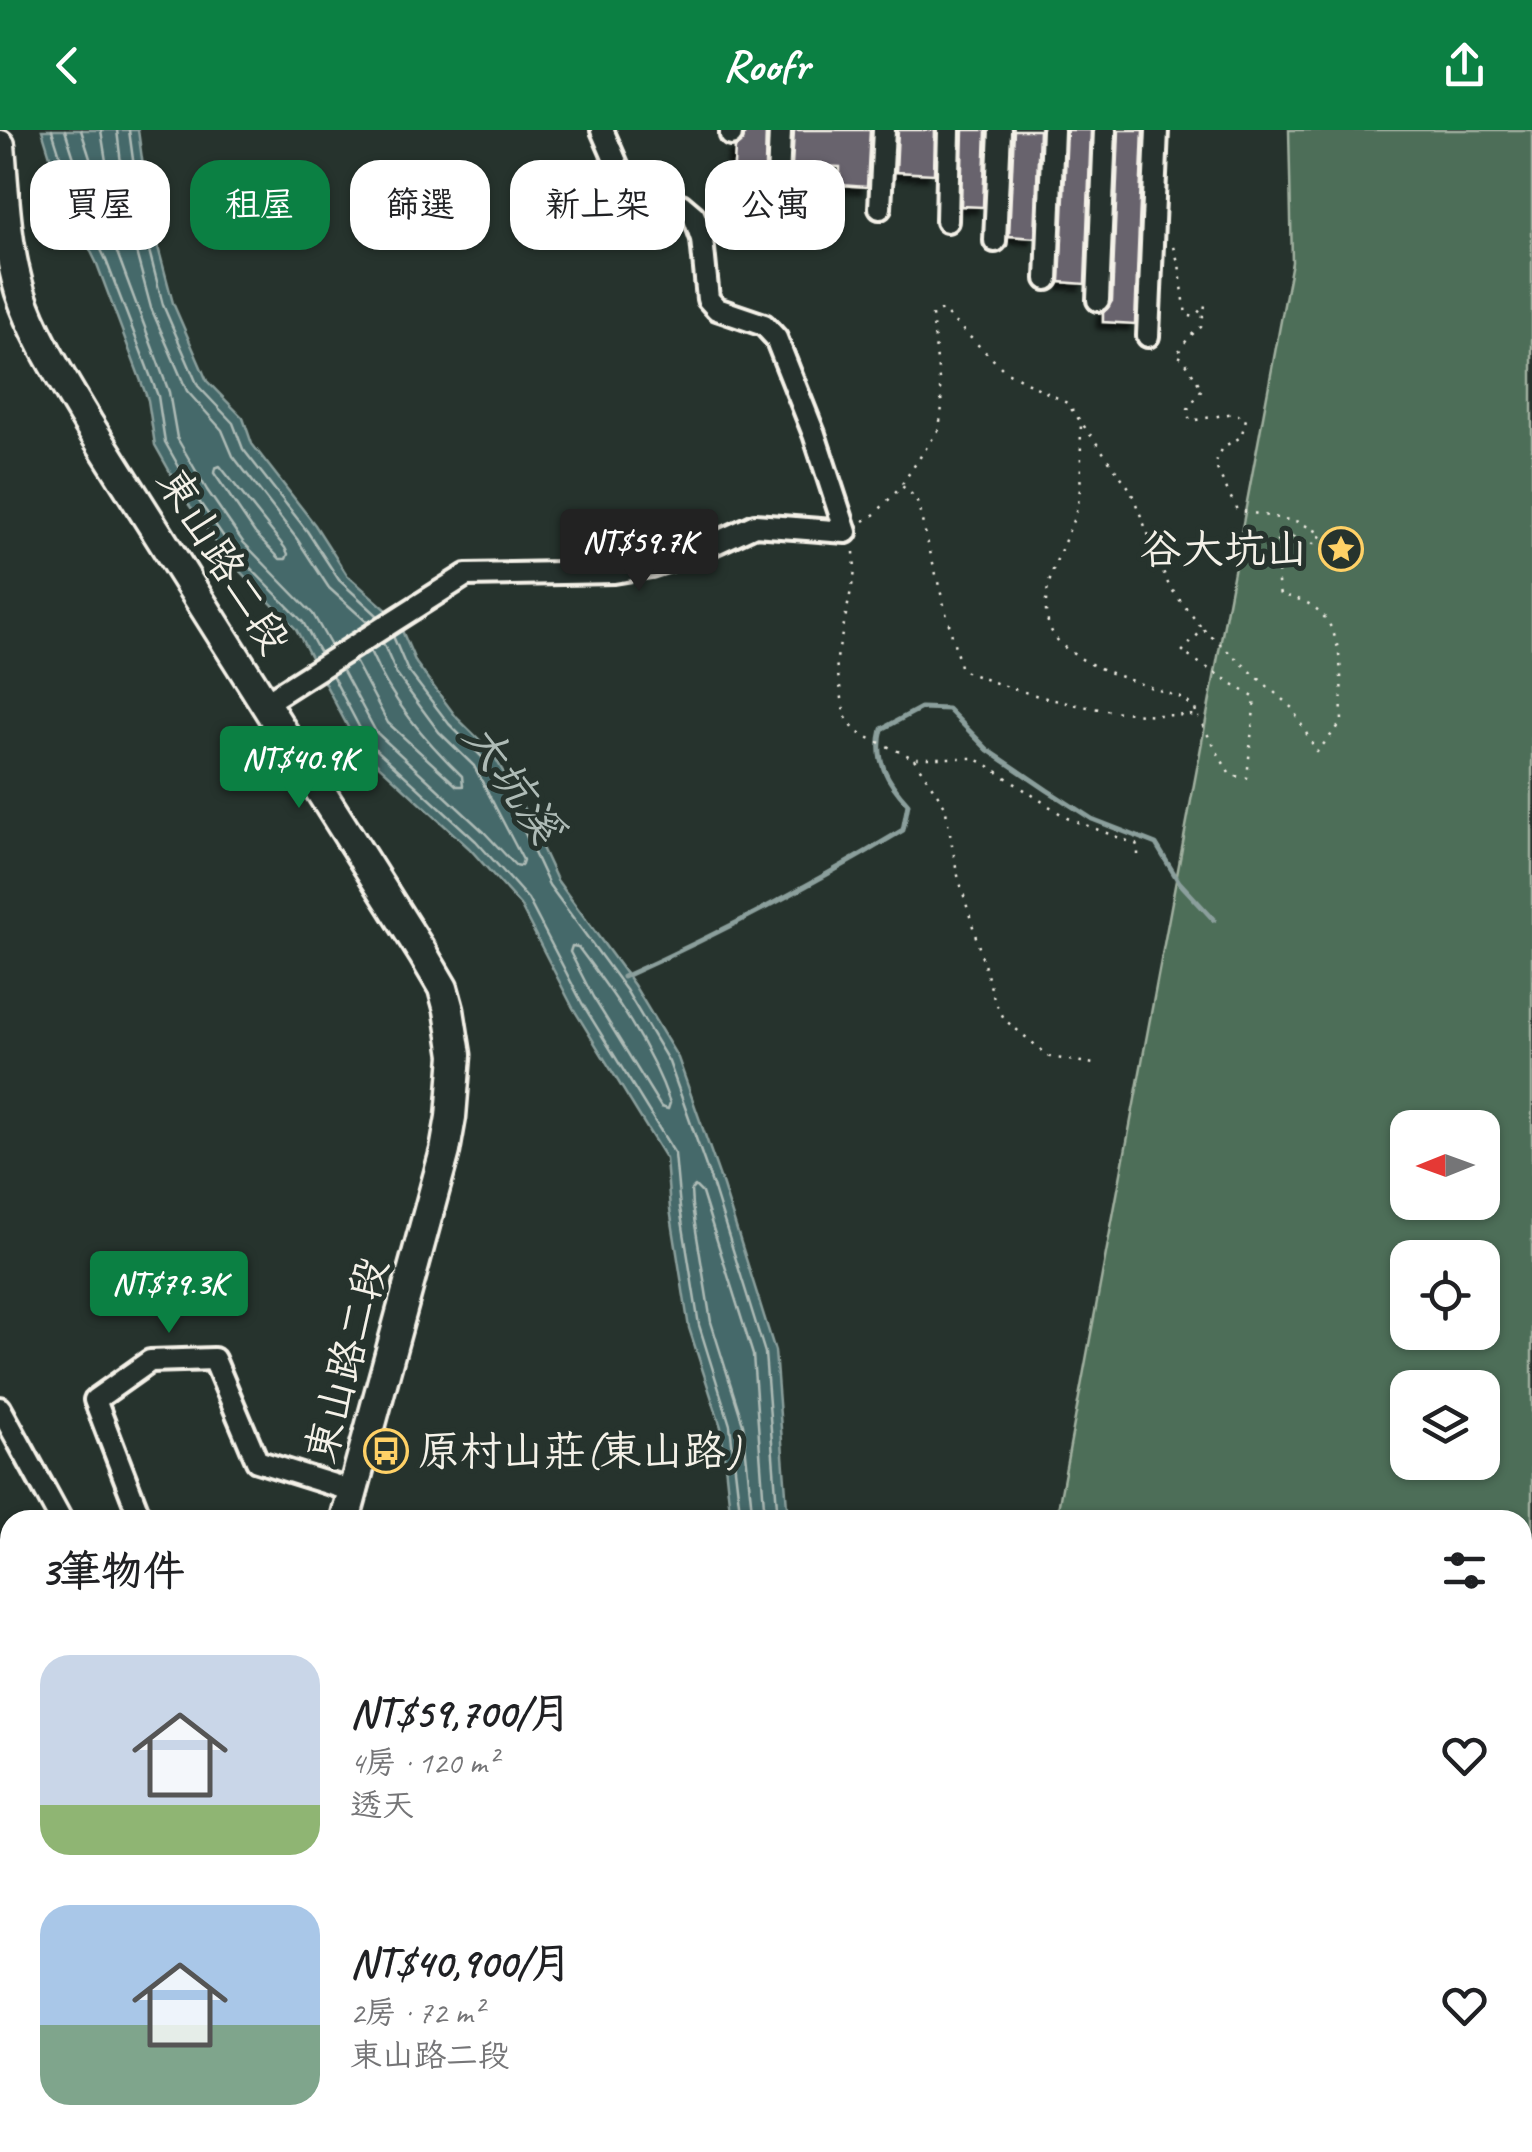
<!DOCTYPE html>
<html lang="zh-TW">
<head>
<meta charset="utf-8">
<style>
	:root { --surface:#fff; --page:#f2f2f2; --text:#202124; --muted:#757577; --accent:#0b8043 }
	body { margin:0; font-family:Caveat,"LXGW WenKai TC",sans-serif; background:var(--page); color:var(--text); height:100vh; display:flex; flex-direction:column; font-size:38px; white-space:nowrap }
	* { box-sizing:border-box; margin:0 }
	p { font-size:32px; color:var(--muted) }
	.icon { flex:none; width:55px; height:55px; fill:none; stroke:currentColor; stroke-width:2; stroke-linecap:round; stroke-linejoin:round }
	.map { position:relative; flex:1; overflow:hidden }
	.sheet { position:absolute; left:0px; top:1380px; width:1532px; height:642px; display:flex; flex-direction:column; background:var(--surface); border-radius:30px 30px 0 0; box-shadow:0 2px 8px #0004 }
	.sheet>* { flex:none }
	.banner { position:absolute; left:30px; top:30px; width:1000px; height:90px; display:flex; gap:20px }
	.needle { width:65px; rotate:269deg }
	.buttons { position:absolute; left:1390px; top:980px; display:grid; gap:20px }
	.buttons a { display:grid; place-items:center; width:110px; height:110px; border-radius:20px; background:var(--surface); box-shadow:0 2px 8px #0004; font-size:50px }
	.price { position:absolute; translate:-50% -85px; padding:0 22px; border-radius:10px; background:var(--accent); color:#fff; font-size:32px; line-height:65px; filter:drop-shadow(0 2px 5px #0008) }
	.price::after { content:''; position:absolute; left:50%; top:60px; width:30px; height:22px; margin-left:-15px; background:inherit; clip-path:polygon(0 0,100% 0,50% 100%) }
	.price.on { background:#222; color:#fff }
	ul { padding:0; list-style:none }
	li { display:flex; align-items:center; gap:30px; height:250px; padding:0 40px }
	li span { display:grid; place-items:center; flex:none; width:280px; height:200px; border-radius:30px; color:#555 }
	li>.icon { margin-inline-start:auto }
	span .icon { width:120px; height:120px; fill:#fffc; stroke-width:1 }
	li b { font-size:42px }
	h2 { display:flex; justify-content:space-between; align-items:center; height:120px; padding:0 40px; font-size:42px }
	.pill { padding:0 35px; border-radius:30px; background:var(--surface); box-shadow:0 2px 8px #0004; font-size:35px; line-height:90px }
	.pill.on { background:var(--accent); color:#fff }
	header { display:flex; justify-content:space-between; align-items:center; height:130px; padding:0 40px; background:var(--accent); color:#fff; font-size:45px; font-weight:700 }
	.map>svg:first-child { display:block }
</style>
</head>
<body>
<header><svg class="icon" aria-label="back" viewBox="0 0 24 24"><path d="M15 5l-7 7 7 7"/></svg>Roofr<svg class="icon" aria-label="share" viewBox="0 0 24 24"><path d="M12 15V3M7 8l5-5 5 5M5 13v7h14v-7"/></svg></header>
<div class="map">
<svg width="1532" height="2022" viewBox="0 0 1532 2022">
	<defs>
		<filter id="shadow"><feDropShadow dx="-6" dy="6" stdDeviation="2.5" flood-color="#0009"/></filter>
	</defs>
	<rect width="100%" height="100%" fill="#26332d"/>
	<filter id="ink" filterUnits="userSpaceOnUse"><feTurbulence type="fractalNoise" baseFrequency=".01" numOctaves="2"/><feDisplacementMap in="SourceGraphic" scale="20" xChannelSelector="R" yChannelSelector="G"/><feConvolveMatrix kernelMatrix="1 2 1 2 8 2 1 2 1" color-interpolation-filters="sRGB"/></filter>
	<g filter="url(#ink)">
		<path fill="#4e6e59" stroke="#a1b0a0" stroke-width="2.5" fill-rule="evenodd" d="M1289 0H1532V2022H821L825 2012H1522V1390H1056L1292 132ZM1408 998H1482V1072H1408ZM1408 1128H1482V1202H1408ZM1408 1258H1482V1332H1408Z"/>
		<g fill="#45696a" stroke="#8b9f9c" stroke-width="2.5">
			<path d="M42 0H138L150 87 173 173 207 251 243 288 252 314 315 395 347 445 397 489 416 533 457 588 492 622 524 679 557 750 634 855 678 928 723 1056 775 1221 788 1390H731L721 1297 689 1198 670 1079 666 1029 573 878 520 775 469 718 358 616 296 499 226 427 187 372 155 315 148 270 97 134 59 55Z"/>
			<path d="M544 2012H635V2013L631 2022H535Z"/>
		</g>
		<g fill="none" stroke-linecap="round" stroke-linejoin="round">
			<g stroke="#aebbb6" stroke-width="2.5">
				<path d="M52 0 68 51 106 130 158 266 165 312 196 367 233 420 303 492 320 523"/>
				<path d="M65 0 80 47 118 125 169 262 177 308 207 360 243 412 313 484 331 516"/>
				<path d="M81 0 94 41 104 55 109 50 101 0"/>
				<path d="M117 0 128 92 151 178 187 261 222 300 233 326 297 409 329 458 368 493"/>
				<path d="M129 0 141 89 163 175 198 256 233 293 243 319 307 401 339 450 378 486"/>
				<path d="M220 336 285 418 288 424 286 429H280L255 403 214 343 215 338Z"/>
				<path d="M393 506 407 539 449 594 484 629 516 684 549 755 626 860 669 932 714 1059 765 1223 778 1390"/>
				<path d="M355 531 388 593 457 656H463L462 646C424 609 391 570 370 521"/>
				<path d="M342 539 376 602 484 702 515 735 521 736 523 730 474 636 439 602 397 545 383 513"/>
				<path d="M332 545 366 610 476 711 528 769 582 873 675 1024 680 1078 699 1195 730 1295 741 1390"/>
				<path d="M572 816 578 817C615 866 650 915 670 973L668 979 661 977 593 867 570 822Z"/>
				<path d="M753 1390 743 1294 711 1192 692 1076 691 1060 695 1056 702 1063 753 1225 765 1390"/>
			</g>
			<path stroke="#8b9f9c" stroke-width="5" d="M623 847C719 804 813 754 903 700L908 674C887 651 874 630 882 599L921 578 948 579 988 620 1047 660 1092 689 1156 714 1179 752 1214 790"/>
		</g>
		<g fill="#68636d" stroke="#f4f1e8" stroke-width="2.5" filter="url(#shadow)">
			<path d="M745 0H766L764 72 732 70 735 18 743 11Z"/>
			<path d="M794 0H870L867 57 840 55V37L792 35Z"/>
			<path d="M898 0H935L934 44 896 42Z"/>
			<path d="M963 0H986L983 77 961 76Z"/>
			<path d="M1014 0H1039L1035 108 1009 106Z"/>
			<path d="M1067 0H1091L1085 154 1060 152Z"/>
			<path d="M1119 0H1143L1135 194 1103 192V183L1112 171Z"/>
		</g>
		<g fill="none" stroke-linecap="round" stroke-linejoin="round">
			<g stroke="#f4f1e8" stroke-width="28">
				<g id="street">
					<path d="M731 5V0"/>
					<path d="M880 78 884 0"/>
					<path d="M777 79 780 0"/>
					<path d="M947 91 949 0"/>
					<path d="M995 111 1000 0"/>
					<path d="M1047 149 1053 0"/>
					<path d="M1098 170 1105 0"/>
					<path d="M1148 206 1157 0"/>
					<path d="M265 573 466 445 614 442 651 436 698 421 755 395 846 402 814 304 776 208 764 195 717 179 708 169 702 109 694 86 681 75 644 64 621 44 602 0"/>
					<path d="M0 1278 61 1390"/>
					<path d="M141 1390 95 1270 150 1231 214 1229 257 1331 353 1361"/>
					<path d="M0 1473 3 1480 0 1481"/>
				</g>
			</g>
			<g stroke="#f4f1e8" stroke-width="35">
				<g id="secondary">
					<path d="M0 15C4 63 6 116 20 162 35 208 64 252 88 293L423 824 443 858 449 880 456 925 451 987 445 1021 345 1390"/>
					<path d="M175 2022 178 2012"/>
				</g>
			</g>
			<g stroke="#f4f1e8" stroke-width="2.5" stroke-dasharray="2.5 8" stroke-linecap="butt">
				<path d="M1173 117 1179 134 1186 185 1194 187 1205 175 1201 197 1189 207 1176 225 1183 228 1202 259 1187 280 1190 291 1234 283 1246 289 1241 307 1223 317 1215 335 1237 380 1299 392 1322 404 1314 414 1290 406 1276 408C1284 430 1274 442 1280 465 1349 474 1340 537 1342 592L1317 622 1292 578 1203 499 1182 522 1255 568 1247 648 1230 645 1198 587"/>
				<path d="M902 354 939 299 942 277 932 185 942 180 1005 241 1067 273 1130 359 1169 456 1201 497"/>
				<path d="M864 391 875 384 902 356 916 368 961 540C1037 570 1114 588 1197 585L1195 579 1184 569C1148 555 1091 541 1063 516 1022 478 1066 419 1077 378 1083 352 1080 320 1081 293"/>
				<path d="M854 422 855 441 836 533 845 586 856 602 913 628H973L984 633 1067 688 1138 715V733"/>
				<path d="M914 629 945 676 957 742 995 872 1005 890 1050 927 1094 934"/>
			</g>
			<use href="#street" stroke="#26332d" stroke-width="20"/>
			<use href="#secondary" stroke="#26332d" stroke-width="28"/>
		</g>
	</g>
	<defs>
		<g id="sight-ring" transform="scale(2.25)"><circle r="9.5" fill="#26332d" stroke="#ffd166" stroke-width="1.5"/><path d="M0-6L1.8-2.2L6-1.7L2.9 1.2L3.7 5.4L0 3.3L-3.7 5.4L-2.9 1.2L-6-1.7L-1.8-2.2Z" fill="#ffd166"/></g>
		<g id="bus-ring" transform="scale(2.25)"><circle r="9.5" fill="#26332d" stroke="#ffd166" stroke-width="1.5"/><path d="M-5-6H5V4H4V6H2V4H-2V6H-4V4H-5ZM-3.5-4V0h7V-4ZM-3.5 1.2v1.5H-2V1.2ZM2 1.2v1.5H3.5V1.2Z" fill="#ffd166"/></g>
	</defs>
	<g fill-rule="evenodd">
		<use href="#sight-ring" x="1341" y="419"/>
		<use href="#bus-ring" x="386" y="1321"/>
	</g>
	<g text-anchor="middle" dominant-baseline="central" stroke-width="10" stroke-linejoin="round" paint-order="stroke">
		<g font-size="42" fill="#f4f1e8" stroke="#26332d" text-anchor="end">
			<text x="1308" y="419">谷大坑山</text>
			<text x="418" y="1321" text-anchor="start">原村山莊(東山路)</text>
		</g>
		<g font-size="42" fill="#f4f1e8" stroke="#26332d">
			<text transform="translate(223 431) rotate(58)">東山路二段</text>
			<text transform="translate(347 1230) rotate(-75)">東山路二段</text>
		</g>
		<g font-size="45" font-style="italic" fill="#aebbb6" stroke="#26332d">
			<text transform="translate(513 653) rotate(55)">大坑溪</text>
		</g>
	</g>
</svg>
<div class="buttons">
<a><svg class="needle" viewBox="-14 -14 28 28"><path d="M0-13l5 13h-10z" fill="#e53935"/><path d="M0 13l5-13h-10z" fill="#757577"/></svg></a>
<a><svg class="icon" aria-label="locate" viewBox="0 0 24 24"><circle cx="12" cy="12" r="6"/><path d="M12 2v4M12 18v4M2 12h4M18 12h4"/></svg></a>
<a><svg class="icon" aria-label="layers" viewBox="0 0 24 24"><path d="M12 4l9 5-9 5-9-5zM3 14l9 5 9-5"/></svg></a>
</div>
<b class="price on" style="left:639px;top:464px">NT$59.7K</b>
<b class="price" style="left:299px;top:681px">NT$40.9K</b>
<b class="price" style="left:169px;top:1206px">NT$79.3K</b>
<div class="banner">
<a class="pill">買屋</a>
<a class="pill on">租屋</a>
<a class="pill">篩選</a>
<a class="pill">新上架</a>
<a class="pill">公寓</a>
</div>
<section class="sheet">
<h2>3筆物件<svg class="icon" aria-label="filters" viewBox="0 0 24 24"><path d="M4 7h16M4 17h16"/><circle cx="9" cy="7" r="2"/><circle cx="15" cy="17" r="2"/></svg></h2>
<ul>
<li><span style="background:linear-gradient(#c9d6e8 75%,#8fb573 0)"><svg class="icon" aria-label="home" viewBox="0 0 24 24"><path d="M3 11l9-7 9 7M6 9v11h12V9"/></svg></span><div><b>NT$59,700/月</b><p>4房 · 120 m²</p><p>透天</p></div><svg class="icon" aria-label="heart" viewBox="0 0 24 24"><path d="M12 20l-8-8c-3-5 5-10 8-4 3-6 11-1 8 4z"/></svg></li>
<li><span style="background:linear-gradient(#a9c7e8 60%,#7fa58c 0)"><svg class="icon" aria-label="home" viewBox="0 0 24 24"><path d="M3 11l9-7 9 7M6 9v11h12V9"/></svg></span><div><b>NT$40,900/月</b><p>2房 · 72 m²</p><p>東山路二段</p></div><svg class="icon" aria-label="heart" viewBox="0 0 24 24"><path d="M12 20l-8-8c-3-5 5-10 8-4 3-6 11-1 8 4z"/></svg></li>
</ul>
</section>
</div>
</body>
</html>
